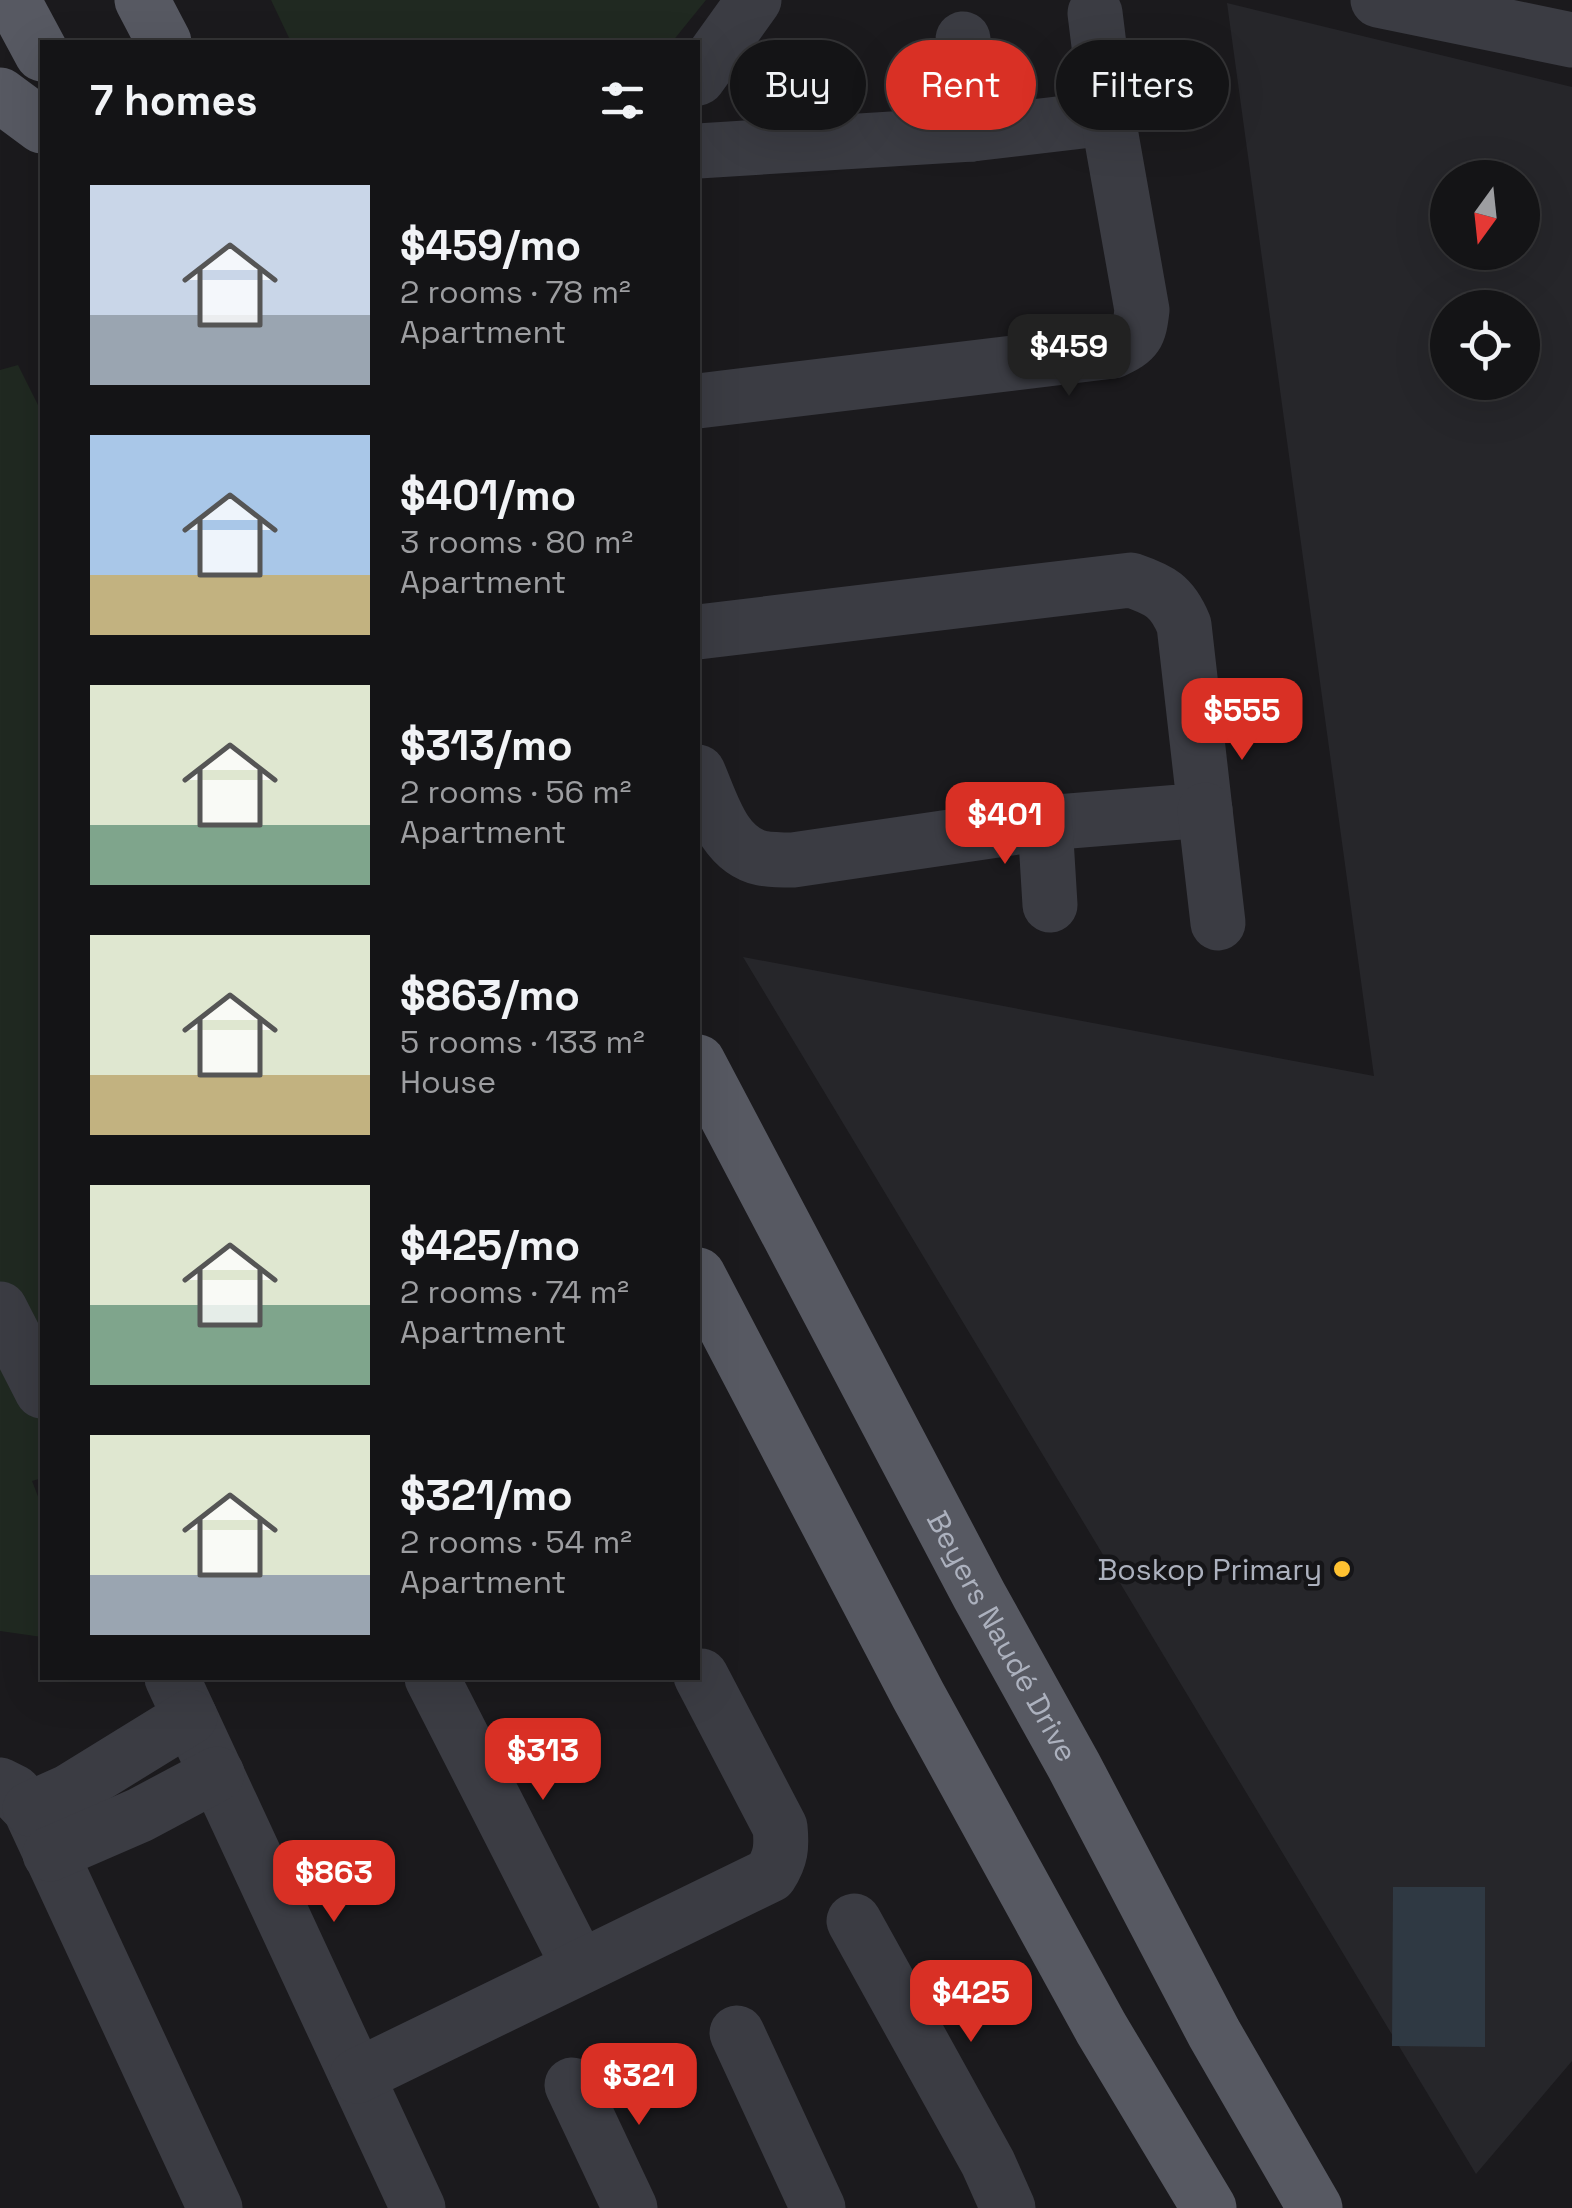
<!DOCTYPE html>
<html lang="en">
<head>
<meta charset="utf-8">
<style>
	:root { --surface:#141416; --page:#212123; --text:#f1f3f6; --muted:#9d9ea1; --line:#333335; --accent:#d93025 }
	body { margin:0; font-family:"Space Grotesk",sans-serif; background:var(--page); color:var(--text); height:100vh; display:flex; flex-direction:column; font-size:38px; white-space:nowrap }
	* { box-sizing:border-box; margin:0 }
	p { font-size:32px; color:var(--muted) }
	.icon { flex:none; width:55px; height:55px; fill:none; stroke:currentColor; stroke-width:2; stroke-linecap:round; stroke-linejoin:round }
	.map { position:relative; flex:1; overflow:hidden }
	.panel { position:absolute; left:40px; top:40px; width:660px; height:1640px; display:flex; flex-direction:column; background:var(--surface); border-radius:0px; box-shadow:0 10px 40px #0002,0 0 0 2px var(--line) }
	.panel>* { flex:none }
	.hud { position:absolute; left:730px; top:40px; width:690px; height:90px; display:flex; gap:20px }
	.needle { width:65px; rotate:195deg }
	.controls { position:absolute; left:1430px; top:160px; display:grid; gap:20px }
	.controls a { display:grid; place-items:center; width:110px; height:110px; border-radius:50%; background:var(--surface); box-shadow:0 10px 40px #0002,0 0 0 2px var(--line); font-size:50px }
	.price { position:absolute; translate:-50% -85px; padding:0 22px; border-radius:20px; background:var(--accent); color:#fff; font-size:32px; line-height:65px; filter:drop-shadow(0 2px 5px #0008) }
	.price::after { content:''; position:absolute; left:50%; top:60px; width:30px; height:22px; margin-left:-15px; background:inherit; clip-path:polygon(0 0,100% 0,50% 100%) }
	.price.on { background:#222; color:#fff }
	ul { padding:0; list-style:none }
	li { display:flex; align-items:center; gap:30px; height:250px; padding:0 50px }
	li span { display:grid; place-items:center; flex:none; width:280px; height:200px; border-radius:0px; color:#555 }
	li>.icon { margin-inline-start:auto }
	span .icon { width:120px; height:120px; fill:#fffc; stroke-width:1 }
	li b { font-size:42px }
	h2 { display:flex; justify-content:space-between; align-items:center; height:120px; padding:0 50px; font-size:42px }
	.pill { padding:0 35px; border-radius:45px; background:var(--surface); box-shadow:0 10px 40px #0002,0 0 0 2px var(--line); font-size:35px; line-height:90px }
	.pill.on { background:var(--accent); color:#fff }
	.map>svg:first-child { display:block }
</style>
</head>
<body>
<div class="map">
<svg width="1572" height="2208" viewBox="0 0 1572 2208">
	<rect width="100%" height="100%" fill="#1b1a1d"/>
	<path fill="#26262a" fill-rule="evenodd" d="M1227 3 1572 87V2061L1476 2174 743 957 1374 1076ZM1448 178H1522V252H1448ZM1448 308H1522V382H1448Z"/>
	<g fill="#202921">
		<path d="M271 0H706L672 42H291Z"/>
		<path d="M18 365 42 413V1478L32 1481 42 1507V1637L0 1631V370Z"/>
	</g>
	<path fill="#2f3943" d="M1393 1887H1485V2047L1392 2046Z"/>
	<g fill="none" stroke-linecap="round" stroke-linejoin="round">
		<g stroke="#3b3c43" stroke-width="55">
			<path d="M1378 0 1572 40"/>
			<path d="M963 39 972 134"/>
			<path d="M698 78 754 0"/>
			<path d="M698 151 972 134 1108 118"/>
			<path d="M698 401 1113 351C1137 340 1139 335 1142 310L1108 118 1095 13"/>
			<path d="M698 632 1131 580C1160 590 1172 596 1184 625L1205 810 1045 823 793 860C783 860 771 860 761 858 723 849 712 804 698 772"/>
			<path d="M1205 810 1218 923"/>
			<path d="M1045 823 1050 905"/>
			<path d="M0 1309 42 1391"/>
			<path d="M172 1678 418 2208"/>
			<path d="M432 1678 579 1966"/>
			<path d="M0 1785 14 1792 30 1809 215 2208"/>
			<path d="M30 1809 70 1791 190 1717"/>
			<path d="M50 1854 140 1815 217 1774"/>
			<path d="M854 1921 988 2163 1008 2208"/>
			<path d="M737 2033 818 2208"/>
			<path d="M357 2076 770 1875C781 1858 782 1847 780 1827L701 1676"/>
			<path d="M572 2085 630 2208"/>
		</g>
		<g stroke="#575962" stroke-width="55">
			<path d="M13 0 42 54"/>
			<path d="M142 0 164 42"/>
			<path d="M0 95 42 126"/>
			<path id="s1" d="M698 1062 979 1595 1074 1766 1214 2033 1315 2208"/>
			<path d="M698 1275 918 1695 1101 2028 1209 2208"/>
		</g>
	</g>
	<circle fill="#ffc231" stroke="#151518" stroke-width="4" cx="1342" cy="1569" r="10"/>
	<g text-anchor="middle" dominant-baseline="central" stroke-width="9" stroke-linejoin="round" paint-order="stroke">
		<g font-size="30" fill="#acb1be" stroke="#151518" text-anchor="end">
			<text x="1322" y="1569">Boskop Primary</text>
		</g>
		<g font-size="30" fill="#acb1be" stroke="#151518">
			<text stroke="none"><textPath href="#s1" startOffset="650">Beyers Naudé Drive</textPath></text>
		</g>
	</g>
</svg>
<div class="controls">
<a><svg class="needle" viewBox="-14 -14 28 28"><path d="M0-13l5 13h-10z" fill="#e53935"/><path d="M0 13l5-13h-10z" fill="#9d9ea1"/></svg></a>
<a><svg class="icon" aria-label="locate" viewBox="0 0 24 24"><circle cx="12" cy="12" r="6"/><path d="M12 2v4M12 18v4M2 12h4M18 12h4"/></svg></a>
</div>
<b class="price on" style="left:1069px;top:399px">$459</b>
<b class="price" style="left:1242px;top:763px">$555</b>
<b class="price" style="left:1005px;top:867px">$401</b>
<b class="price" style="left:543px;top:1803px">$313</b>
<b class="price" style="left:334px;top:1925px">$863</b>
<b class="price" style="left:971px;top:2045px">$425</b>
<b class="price" style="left:639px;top:2128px">$321</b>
<div class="hud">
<a class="pill">Buy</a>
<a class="pill on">Rent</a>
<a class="pill">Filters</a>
</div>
<section class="panel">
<h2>7 homes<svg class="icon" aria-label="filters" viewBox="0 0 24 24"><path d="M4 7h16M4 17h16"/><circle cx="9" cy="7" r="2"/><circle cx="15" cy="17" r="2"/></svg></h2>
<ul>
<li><span style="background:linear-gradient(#c9d6e8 65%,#9aa5b1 0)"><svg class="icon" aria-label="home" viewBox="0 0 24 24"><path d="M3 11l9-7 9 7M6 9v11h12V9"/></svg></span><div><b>$459/mo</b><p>2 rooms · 78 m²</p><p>Apartment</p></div></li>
<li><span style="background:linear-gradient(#a9c7e8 70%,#c2b280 0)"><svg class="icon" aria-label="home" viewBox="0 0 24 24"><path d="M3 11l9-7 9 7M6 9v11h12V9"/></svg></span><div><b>$401/mo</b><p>3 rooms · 80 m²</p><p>Apartment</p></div></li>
<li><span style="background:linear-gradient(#dfe7d0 70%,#7fa58c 0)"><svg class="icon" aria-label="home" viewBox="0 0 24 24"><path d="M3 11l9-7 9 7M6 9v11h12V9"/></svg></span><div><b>$313/mo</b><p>2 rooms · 56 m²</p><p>Apartment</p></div></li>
<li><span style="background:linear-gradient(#dfe7d0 70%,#c2b280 0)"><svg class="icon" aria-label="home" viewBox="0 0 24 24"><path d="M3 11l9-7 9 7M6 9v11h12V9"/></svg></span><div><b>$863/mo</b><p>5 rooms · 133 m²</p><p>House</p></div></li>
<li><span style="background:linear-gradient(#dfe7d0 60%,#7fa58c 0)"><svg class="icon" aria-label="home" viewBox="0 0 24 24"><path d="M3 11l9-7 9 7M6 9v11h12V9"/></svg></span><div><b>$425/mo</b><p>2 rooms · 74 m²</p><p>Apartment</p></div></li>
<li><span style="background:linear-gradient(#dfe7d0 70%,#9aa5b1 0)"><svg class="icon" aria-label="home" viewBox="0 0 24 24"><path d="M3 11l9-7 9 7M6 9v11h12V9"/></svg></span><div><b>$321/mo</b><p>2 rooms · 54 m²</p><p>Apartment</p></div></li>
</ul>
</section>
</div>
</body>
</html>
